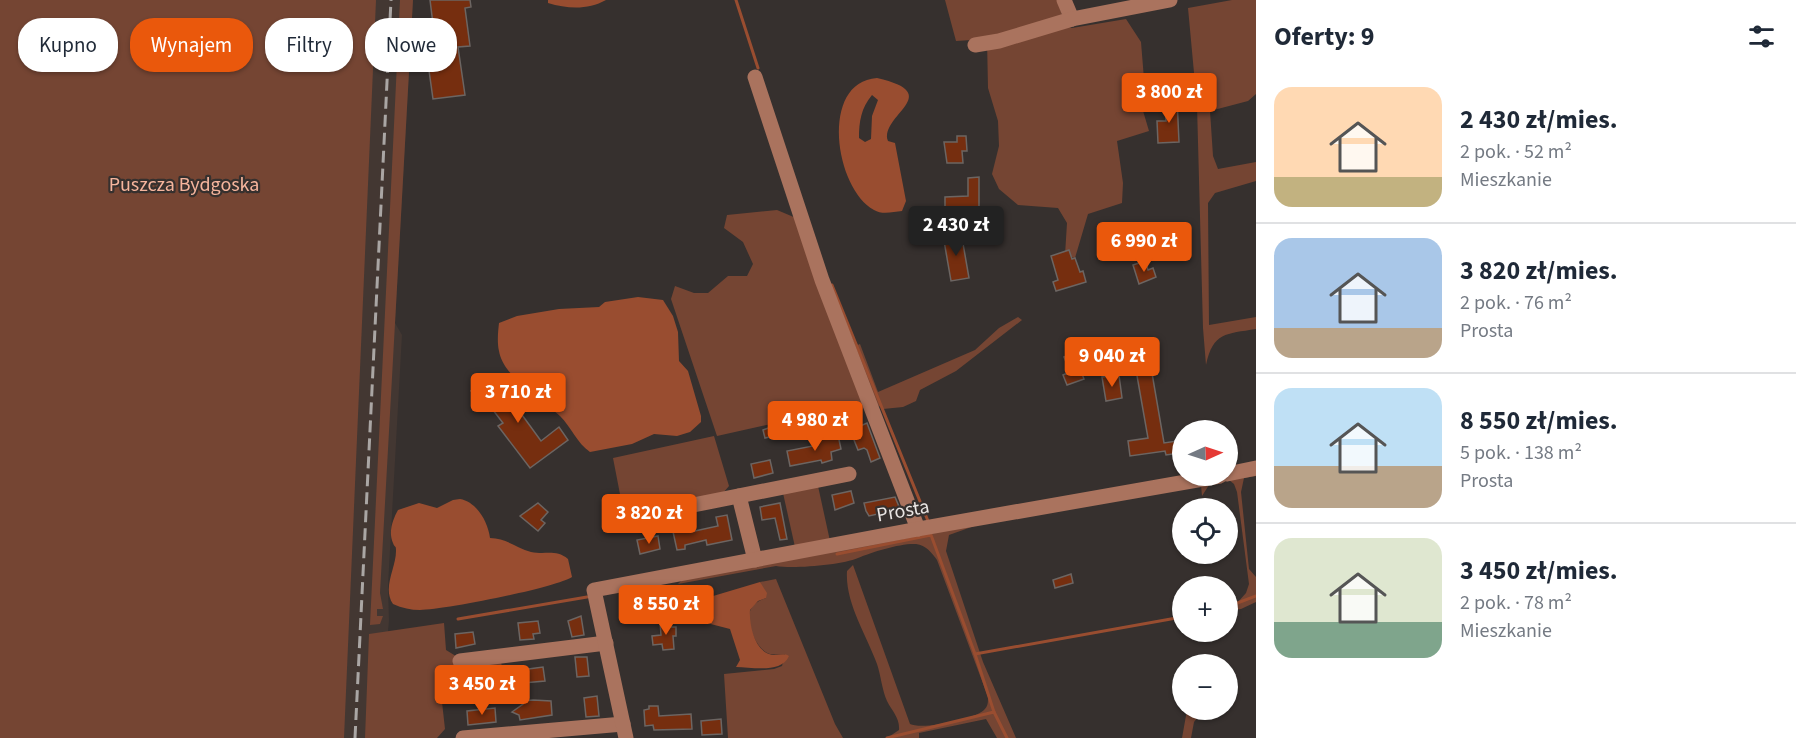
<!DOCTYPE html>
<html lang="pl">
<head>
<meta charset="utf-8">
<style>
	:root { --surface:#fff; --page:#f2f2f3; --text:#1f2937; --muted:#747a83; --line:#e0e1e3; --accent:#ea580c }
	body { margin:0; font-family:"Source Sans 3",sans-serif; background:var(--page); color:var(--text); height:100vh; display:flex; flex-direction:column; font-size:22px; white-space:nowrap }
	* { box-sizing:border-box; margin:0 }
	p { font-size:20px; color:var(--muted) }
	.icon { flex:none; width:33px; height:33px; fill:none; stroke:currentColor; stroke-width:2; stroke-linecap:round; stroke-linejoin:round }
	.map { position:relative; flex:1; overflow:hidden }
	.details { display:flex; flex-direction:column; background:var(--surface); width:540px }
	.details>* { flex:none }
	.guide { position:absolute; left:18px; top:18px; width:570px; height:54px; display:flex; gap:12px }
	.needle { width:39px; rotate:87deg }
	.fabs { position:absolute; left:1172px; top:420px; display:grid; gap:12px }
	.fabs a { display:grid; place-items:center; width:66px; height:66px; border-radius:50%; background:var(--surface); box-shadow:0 2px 4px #0004; font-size:30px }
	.price { position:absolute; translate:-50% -51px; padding:0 14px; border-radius:6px; background:var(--accent); color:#fff; font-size:20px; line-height:39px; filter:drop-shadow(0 2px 3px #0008) }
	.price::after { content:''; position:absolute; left:50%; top:36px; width:18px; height:14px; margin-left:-9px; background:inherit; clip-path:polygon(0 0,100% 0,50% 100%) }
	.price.current { background:#222; color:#fff }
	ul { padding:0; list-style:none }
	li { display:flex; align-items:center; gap:18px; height:150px; padding:0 18px }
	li+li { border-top:2px solid var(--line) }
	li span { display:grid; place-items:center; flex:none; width:168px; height:120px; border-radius:18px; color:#555 }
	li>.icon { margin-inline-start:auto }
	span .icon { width:72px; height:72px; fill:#fffc; stroke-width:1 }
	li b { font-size:26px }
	h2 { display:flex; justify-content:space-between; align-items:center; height:72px; padding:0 18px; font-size:26px }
	.tag { padding:0 21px; border-radius:24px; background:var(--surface); box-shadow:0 2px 4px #0004; font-size:21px; line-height:54px }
	.tag.current { background:var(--accent); color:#fff }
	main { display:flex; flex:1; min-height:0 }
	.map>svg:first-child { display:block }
</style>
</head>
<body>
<main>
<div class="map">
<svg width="1256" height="738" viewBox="0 0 1256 738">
	<rect width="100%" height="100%" fill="#36302e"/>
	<path fill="#433732" d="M374 0H413L395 323 402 335 388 586 389 621 377 738H342Z"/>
	<g fill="#754533">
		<path d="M0 0H376L344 738H0Z"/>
		<path d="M400 0H413L380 593 383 609H377V616H383L380 624 370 625Z"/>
		<path d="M945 0H1057L1066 26 1072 28 1126 19 1141 42 1144 79 1138 94 1149 131 1117 141 1123 183 1122 203 1088 214 1075 258 1065 255 1067 223 1058 208 1018 205 999 189 992 174 999 146 998 121 988 88 987 39 956 41Z"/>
		<path d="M1232 0H1256V94L1248 101 1210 111 1213 156 1218 169 1256 162V181L1215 193 1208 203 1209 325 1256 317V329C1226 334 1213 332 1206 365L1203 328 1197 105 1188 8Z"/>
		<path d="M777 210 796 218 866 403 717 436 671 299 675 286 694 293H708L728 276H747L753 264 743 242 724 228 727 215Z"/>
		<path d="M1018 317 1022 320 956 371 920 390 916 401 903 407 883 409 875 403 853 347 860 344 878 392 975 350 999 328Z"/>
		<path d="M714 436 729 486 723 493 664 506 656 500 645 516 625 520 613 458Z"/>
		<path d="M1256 471V476L1244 478 1241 492 1249 569 1256 577V602L1241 609 1227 611V602H1238L1246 593 1249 584 1237 492 1234 484 1229 480 1209 485 1202 496 1201 485Z"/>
		<path d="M818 486 830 541 795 547 783 493Z"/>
		<path d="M977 525 949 535 946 551 983 662 1016 738H997L986 719 919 733V738H887L899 730C900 718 892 711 887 701 882 690 881 676 877 664 866 634 845 603 847 571L853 565 910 724C922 730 973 720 984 710 988 706 988 703 988 697L937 560C932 553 926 545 916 544 901 543 872 552 858 558 842 565 793 569 776 566L678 584 684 578Z"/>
		<path d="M776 579 835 724 843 738H728L724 674 774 669 782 666 785 654C781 654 775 655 770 654 757 651 744 621 751 609 754 603 760 600 766 598L760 582Z"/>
		<path d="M444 623 446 650 459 658 501 660 505 696 442 702 445 729 437 738H365L369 634Z"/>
		<path d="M1187 710H1227L1198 717 1194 722 1191 738H1182Z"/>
	</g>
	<g fill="#994d30" fill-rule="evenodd">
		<path d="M548 0H606C588 10 568 9 548 3Z"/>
		<path d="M877 78C947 94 879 115 888 141L895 143 906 201 902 211C893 212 882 215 874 210 835 189 819 82 877 78ZM872 95 878 100 872 116 871 139 865 142 859 138C859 122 861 108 872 95Z"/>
		<path d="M638 297 663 300 673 316 678 332 679 361 688 371 701 416V422L690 432 677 436 654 434 632 444 590 452C577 443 571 427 560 416 542 399 503 377 499 351 497 342 498 332 499 323L517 316 559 309 599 307 605 302Z"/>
		<path d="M460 499C477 502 488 522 490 538 506 538 516 548 531 552 546 555 556 549 568 559L572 577C555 588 443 610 420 610 411 610 402 608 393 604 382 588 396 568 396 551 396 544 395 549 393 543 388 532 393 519 398 510L419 503 437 508 453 500Z"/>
		<path d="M760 582 767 593 766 598 758 601 750 610C749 624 754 649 769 654 776 657 782 652 789 656 781 674 752 667 736 667L740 660 730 629 699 621 693 602Z"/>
	</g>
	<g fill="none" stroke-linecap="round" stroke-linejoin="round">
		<g stroke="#994d30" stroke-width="3">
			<path d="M736 0 758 68"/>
			<path d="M832 285 928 521"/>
			<path d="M837 554 931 535 975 654"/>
			<path d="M1227 607 1256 596"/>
			<path d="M458 619 587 597"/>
			<path d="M994 712 975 654 1182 617"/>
			<path d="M887 738 994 712 1007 738"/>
		</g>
	</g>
	<g fill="#762e0f" stroke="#6c6562" stroke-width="1.5">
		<path d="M430 0H470L471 7 465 8 470 46 458 47 465 95 433 99 426 49 429 25 433 24Z"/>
		<path d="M1165 99H1177L1179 142 1158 143 1157 121H1166Z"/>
		<path d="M957 136H966L967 151H962L963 163H947L944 142H957Z"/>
		<path d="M979 177V207L945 208V197L968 196V178Z"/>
		<path d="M961 232 969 278 951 281 943 235Z"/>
		<path d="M1069 250 1072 259 1075 258 1080 272 1083 271 1086 282 1056 291 1053 282 1058 280 1051 256Z"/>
		<path d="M1145 261 1148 270 1153 268 1156 277 1139 284 1133 265Z"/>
		<path d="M1148 350 1164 443 1177 441 1179 453 1166 455 1165 451 1130 456 1128 441 1148 438 1133 353Z"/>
		<path d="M1074 353 1084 379 1067 385 1063 375 1070 372 1064 357Z"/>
		<path d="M493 375 541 441 559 427 568 440 530 468 498 426 503 423 483 397 478 400 471 391Z"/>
		<path d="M1119 375 1122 398 1106 401 1102 377Z"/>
		<path d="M784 422 786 433 765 438 763 430Z"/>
		<path d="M867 423 880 458 871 462 867 450 864 448 858 450 852 435 859 432 858 427Z"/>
		<path d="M838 435 841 449 831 452 832 460 822 463 821 460 790 466 787 451 818 445 817 439Z"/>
		<path d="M770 460 773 473 754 478 751 464Z"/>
		<path d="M851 491 854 503 835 510 832 495Z"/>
		<path d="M895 497 900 509 869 516 866 511 864 503Z"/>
		<path d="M538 503 548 512 541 520 545 523 538 531 520 516Z"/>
		<path d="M780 503 787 539 780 540 775 518 762 520 760 507Z"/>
		<path d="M727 515 732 540 707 545 706 540 685 545V549L677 550 672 527 684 525 685 531 690 530V532L718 526 716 517Z"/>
		<path d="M658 536 660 549 640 554 637 540Z"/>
		<path d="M1071 574 1073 583 1055 588 1053 580Z"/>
		<path d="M581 616 584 635 572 637 568 621Z"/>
		<path d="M538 621 540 633 533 634 534 639 520 640 518 623Z"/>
		<path d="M660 622H671V627H676V636H673L674 649 663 650 662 644 653 645 652 636 661 635Z"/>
		<path d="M473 632 475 644 456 648 455 634Z"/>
		<path d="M575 657H587L589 676 577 677Z"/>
		<path d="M543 667 545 681 523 683 521 670Z"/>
		<path d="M597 696 599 716 586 717 584 698Z"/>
		<path d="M533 700 551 701 552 715 520 720 519 715 512 712 523 704V701Z"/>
		<path d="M649 706H658L659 716 691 714 692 729 654 730 653 725 645 726 644 710 649 709Z"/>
		<path d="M495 708 496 722 468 725 467 711Z"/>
		<path d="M721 719 722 734 702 735 701 721Z"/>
	</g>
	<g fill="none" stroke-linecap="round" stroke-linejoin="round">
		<g stroke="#aa735e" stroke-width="15">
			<path d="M1064 0 1072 19"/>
			<path d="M975 45 999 41 1072 19 1170 0"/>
			<path d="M755 77 822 280 918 529"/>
			<path d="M1227 474 1256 468"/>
			<path d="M739 496 755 560"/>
			<path d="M658 512 849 474"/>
			<path d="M460 661 606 643"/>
			<path d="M463 738 623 724"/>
			<path d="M626 738 594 590 918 529 1220 476"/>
		</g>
		<path stroke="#aaa6a4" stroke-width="3" stroke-dasharray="12 6" stroke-linecap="butt" d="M355 738 391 0"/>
	</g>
	<g text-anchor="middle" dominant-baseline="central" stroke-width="4.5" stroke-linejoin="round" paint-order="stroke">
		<g font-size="20" fill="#f6b59d" stroke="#36302e">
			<text x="184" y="185">Puszcza Bydgoska</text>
		</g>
		<g font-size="20" fill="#eae6e4" stroke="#36302e">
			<text transform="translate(903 511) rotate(-10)">Prosta</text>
		</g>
	</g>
</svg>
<div class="fabs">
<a><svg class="needle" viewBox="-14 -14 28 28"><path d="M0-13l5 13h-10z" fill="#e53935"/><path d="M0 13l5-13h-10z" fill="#747a83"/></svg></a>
<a><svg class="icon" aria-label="locate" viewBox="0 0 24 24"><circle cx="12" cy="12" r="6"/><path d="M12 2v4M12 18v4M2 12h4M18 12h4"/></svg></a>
<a>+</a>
<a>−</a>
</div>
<b class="price" style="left:1169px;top:124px">3 800 zł</b>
<b class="price current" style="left:956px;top:257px">2 430 zł</b>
<b class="price" style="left:1144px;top:273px">6 990 zł</b>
<b class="price" style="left:1112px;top:388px">9 040 zł</b>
<b class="price" style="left:518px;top:424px">3 710 zł</b>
<b class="price" style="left:815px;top:452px">4 980 zł</b>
<b class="price" style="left:649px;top:545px">3 820 zł</b>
<b class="price" style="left:666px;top:636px">8 550 zł</b>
<b class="price" style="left:482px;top:716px">3 450 zł</b>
<div class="guide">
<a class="tag">Kupno</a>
<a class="tag current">Wynajem</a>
<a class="tag">Filtry</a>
<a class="tag">Nowe</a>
</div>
</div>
<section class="details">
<h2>Oferty: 9<svg class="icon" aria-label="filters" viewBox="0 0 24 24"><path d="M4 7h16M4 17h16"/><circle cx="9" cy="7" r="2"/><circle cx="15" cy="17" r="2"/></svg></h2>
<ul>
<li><span style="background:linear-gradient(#ffd9b3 75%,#c2b280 0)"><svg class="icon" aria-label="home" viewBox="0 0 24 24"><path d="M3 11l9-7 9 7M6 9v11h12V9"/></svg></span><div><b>2 430 zł/mies.</b><p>2 pok. · 52 m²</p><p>Mieszkanie</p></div></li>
<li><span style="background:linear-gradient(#a9c7e8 75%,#b9a48a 0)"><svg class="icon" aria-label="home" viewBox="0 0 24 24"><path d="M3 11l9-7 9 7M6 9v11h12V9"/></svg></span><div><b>3 820 zł/mies.</b><p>2 pok. · 76 m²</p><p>Prosta</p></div></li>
<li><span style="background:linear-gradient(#bfe0f5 65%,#b9a48a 0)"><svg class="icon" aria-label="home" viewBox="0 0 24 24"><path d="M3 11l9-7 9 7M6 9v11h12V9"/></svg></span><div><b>8 550 zł/mies.</b><p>5 pok. · 138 m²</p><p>Prosta</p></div></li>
<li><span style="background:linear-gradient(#dfe7d0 70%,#7fa58c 0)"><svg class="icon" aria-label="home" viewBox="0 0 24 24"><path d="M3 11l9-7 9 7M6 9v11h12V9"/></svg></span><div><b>3 450 zł/mies.</b><p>2 pok. · 78 m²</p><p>Mieszkanie</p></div></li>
</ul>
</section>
</main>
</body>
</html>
